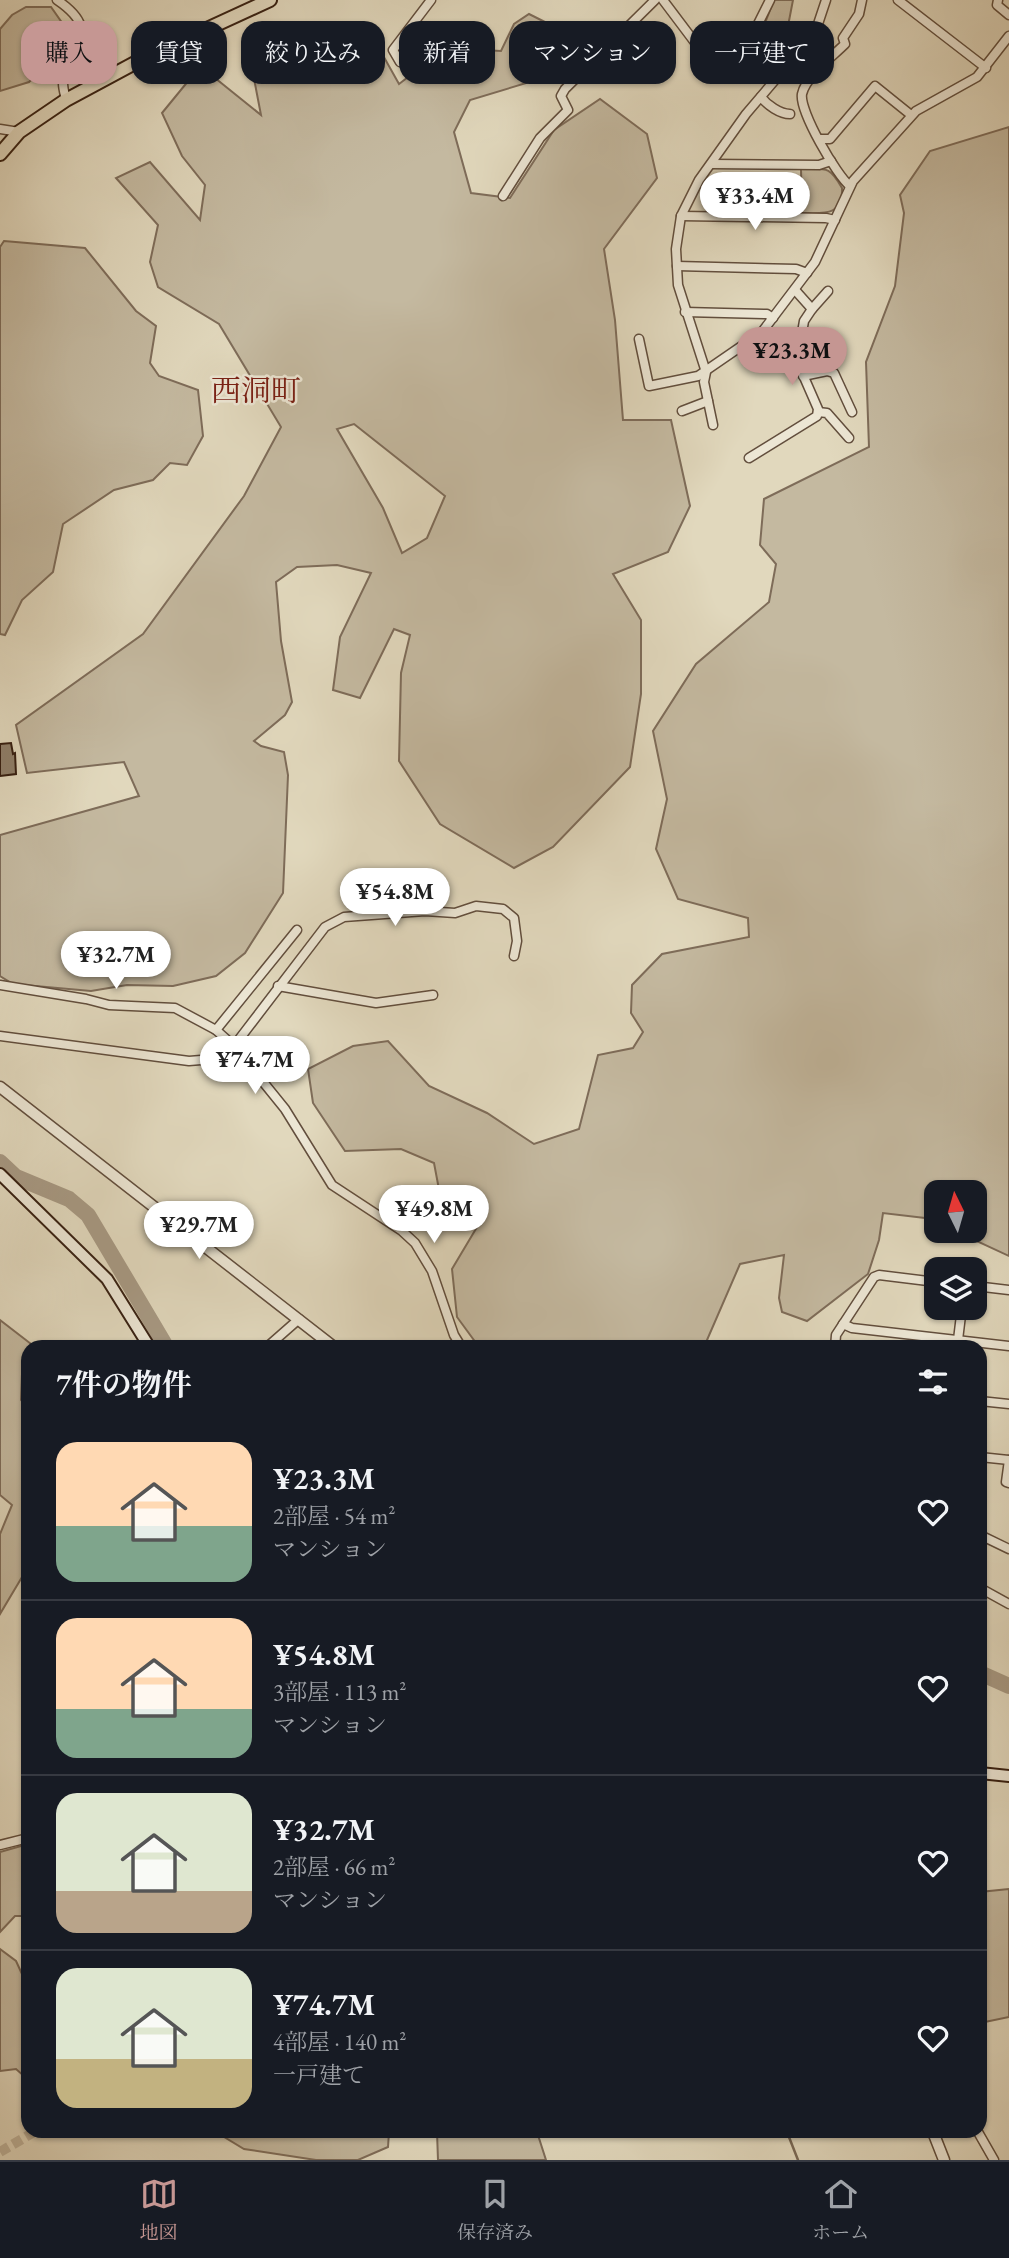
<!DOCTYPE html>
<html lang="ja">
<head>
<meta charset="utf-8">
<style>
	:root { --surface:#171b24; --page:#242831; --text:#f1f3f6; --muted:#9ea1a6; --line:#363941; --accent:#c59692 }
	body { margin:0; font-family:"EB Garamond","Noto Serif JP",serif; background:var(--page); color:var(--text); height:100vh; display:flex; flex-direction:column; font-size:26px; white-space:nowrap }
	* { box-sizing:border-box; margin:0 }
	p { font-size:23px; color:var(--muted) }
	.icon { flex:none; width:38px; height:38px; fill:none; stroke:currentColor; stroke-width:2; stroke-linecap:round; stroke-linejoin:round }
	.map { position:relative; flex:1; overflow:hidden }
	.panel { position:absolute; left:21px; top:1340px; width:966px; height:798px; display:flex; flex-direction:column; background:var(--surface); border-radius:21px; box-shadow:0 2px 5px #0004 }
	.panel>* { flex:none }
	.guide { position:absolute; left:21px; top:21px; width:968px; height:63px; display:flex; gap:14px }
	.needle { width:46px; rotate:355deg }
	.buttons { position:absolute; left:924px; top:1180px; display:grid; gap:14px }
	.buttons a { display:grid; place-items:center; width:63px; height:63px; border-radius:14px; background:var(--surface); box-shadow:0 2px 5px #0004; font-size:35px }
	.price { position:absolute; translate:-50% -60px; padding:0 16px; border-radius:24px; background:#fff; color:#222; font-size:23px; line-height:46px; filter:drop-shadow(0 2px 4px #0008) }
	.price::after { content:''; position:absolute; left:50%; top:42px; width:21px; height:16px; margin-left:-10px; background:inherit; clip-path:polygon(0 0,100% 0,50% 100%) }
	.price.current { background:var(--accent); color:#111 }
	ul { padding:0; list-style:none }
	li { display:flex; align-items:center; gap:21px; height:175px; padding:0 35px }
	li+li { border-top:2px solid var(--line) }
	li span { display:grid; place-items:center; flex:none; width:196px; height:140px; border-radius:21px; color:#555 }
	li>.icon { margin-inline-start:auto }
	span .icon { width:84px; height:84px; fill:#fffc; stroke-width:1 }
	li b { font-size:30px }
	h2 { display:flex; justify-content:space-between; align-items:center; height:84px; padding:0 35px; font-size:30px }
	.pill { padding:0 24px; border-radius:21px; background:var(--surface); box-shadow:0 2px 5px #0004; font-size:24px; line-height:63px }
	.pill.current { background:var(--accent); color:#111 }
	.tab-bar { display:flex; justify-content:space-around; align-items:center; height:98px; border-top:2px solid var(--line); background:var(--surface); font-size:19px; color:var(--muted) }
	.tab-bar a { display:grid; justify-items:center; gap:4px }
	.tab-bar .current { color:var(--accent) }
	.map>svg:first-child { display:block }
</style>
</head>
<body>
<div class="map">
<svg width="1009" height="2160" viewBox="0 0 1009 2160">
	<rect width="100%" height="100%" fill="#e1d8bd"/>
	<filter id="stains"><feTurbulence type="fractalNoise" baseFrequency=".00286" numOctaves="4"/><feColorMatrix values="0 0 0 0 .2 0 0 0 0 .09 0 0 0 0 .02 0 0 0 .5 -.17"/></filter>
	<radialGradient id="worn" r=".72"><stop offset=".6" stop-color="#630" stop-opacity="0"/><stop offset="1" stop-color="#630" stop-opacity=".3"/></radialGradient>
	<g fill="#c4b9a0" stroke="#7e6c59" stroke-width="2" fill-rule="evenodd">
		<path d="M774 0H793L788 26 743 80 730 67 765 23Z"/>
		<path d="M26 7H51L65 27 59 53 29 82 0 91V29L12 15Z"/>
		<path d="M529 14 551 25 557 47 543 78 470 100 454 132 471 193 510 198 554 130 600 99 647 134 657 178 604 249 615 320 623 420H671L690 506 668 552 613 574 641 620V694L630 767 553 847 514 868 440 824 399 761 401 673 410 635 394 629 360 698 333 690 340 637 371 573 337 565 297 567 276 582 281 641 292 702 285 715 254 741 261 746 284 752 288 775 283 893 245 953 216 976 173 986 127 985 91 991 13 984 0 976V835L139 796 124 762 27 773 16 725 143 634 244 496 281 427 219 324 158 287 150 262 158 225 116 178 150 162 200 220 205 185 182 156 162 113 189 80 215 78 261 115 251 63 254 42 277 34 316 64 349 67 380 50 399 84 446 48 501 51 514 24ZM354 424 445 496 427 538 402 553 383 508 337 429Z"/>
		<path d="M1009 127V1256L953 1230H975V1192H936V1223L925 1218 883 1213 879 1240 868 1274 807 1321 782 1312 779 1298 784 1255 740 1264 704 1347H479L457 1317 452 1269 483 1217 441 1200 434 1163 401 1149 345 1151 313 1103 308 1069 353 1046 388 1041 429 1086 487 1113 534 1144 579 1129 598 1055 633 1048 643 1032 631 1013 632 985 662 954 749 937 748 918 678 899 656 849 667 799 653 731 696 664 769 602 776 564 760 545 764 499 869 447 866 362 895 286 904 213 900 195 930 151Z"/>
		<path d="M801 169C826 169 829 165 842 188 843 217 823 213 802 213Z"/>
		<path d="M4 241 85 248 136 311 156 326 150 363 159 376 198 390 203 436 187 465 170 463 153 480 114 490 63 524 53 572 22 600 5 635 0 634V247Z"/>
		<path d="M0 1320 35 1347 28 1348V1369L22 1374 21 1400 28 1408V1567L0 1614V1534L12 1505 0 1495Z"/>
		<path d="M28 1844V1916H15L0 1932V1852Z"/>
		<path d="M1009 1889V2017L980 2023V1892Z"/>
		<path d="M0 1949 16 1961 28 1987V2074L25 2077 16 2069 0 2071Z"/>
		<path d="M216 2132H389L388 2147 358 2160H316L244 2149Z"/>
		<path d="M437 2132H537L546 2160H438Z"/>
	</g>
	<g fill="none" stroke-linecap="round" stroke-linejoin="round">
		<path stroke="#7a6956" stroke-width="2.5" d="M787 2132 798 2160"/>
		<g stroke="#a79983" stroke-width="16">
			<path d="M0 1162 16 1177 69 1199 88 1215 167 1348"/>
			<path d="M980 1673 1009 1686"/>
		</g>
	</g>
	<path fill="#8f806b" stroke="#372012" stroke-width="2" d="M11 743 13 754 15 753 16 774 0 776V744Z"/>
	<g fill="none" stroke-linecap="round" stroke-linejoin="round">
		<path stroke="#bfb39b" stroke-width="10" stroke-dasharray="10 5" stroke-linecap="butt" d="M0 2152 34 2132"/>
		<g stroke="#624e3d" stroke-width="11">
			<g id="minor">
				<path d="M57 0C107 34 64 47 63 83 63 89 65 95 66 100"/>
				<path d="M663 0 718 73 755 30 770 0"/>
				<path d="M898 0 986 68"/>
				<path d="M998 0 997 5 1009 15"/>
				<path d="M400 62 393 50 431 0"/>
				<path d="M761 97C767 105 780 114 790 114"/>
				<path d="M0 129 19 132"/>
				<path d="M819 139H830L875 86 911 115"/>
				<path d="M712 164 819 165 831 161"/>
				<path d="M850 186C837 176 799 111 802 94 806 76 832 57 845 44L843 38 859 14 862 0"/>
				<path d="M503 196 540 138 568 110 561 96 565 89 655 0"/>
				<path d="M681 216 826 218 835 220"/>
				<path d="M677 266 796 269 807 273"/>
				<path d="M812 309 828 291"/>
				<path d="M685 312 767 314 773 318"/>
				<path d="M639 339 649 386 698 376 762 332 815 262 853 181 916 111 977 77 1009 36"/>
				<path d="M803 376 827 371 834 373 852 412"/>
				<path d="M682 411 708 401"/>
				<path d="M818 412 827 413 849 438"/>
				<path d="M713 425 704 382 706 372 678 285 676 249 681 216 699 180 746 114 815 33 826 0"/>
				<path d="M749 458 817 416 818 409 797 361 804 321 812 309 795 290"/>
				<path d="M0 985 86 999 109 1005 175 1008 216 1030 234 1046 285 1109 332 1185 402 1231 415 1243 432 1271 454 1335 462 1348"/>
				<path d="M278 986 376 1003 433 995"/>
				<path d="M216 1030 297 930"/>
				<path d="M0 1036 189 1061 213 1059 234 1046 325 927 344 917 425 911 455 913 476 906 503 909 514 918 517 941 514 956"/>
				<path d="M975 1286 1009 1290"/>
				<path d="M843 1324 852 1328 1009 1346"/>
				<path d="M266 1348 299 1319"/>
				<path d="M835 1348 836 1335 874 1277 879 1275 936 1282"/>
				<path d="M957 1348 962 1307"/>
				<path d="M980 1401 1009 1404"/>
				<path d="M980 1457 1009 1460"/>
				<path d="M1009 1460 1006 1482 1009 1483"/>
				<path d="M980 1535 1009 1549"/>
				<path d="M980 1588 1009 1604"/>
				<path d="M0 1845 28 1838"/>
				<path d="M978 2132 994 2160"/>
			</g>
		</g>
		<g stroke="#624e3d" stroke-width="13">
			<g id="tertiary">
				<path d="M0 1087 335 1348"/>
				<path d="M933 2132 944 2160"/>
			</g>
		</g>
		<g stroke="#372012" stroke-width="14">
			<g id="secondary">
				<path d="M0 1174 107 1279 150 1348"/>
				<path d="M980 1773 1009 1776"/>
			</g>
		</g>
		<g stroke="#372012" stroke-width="16">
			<path id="trunk" d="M0 154 19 132 66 100 146 57 270 0"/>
		</g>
		<use href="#minor" stroke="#ece6d4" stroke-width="8"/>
		<use href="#tertiary" stroke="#ece6d4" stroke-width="10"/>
		<use href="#secondary" stroke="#ece6d4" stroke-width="10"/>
		<use href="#trunk" stroke="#e1d8bd" stroke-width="12"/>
	</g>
	<g text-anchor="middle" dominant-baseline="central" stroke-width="5" stroke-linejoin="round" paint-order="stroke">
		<g font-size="30" fill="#7a1f14" stroke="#ece6d4">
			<text x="256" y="390">西洞町</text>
		</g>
	</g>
	<rect width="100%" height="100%" filter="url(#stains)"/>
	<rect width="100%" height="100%" fill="url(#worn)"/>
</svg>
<div class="buttons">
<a><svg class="needle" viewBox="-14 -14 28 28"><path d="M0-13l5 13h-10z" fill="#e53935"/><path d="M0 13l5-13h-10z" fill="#9ea1a6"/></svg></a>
<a><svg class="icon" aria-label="layers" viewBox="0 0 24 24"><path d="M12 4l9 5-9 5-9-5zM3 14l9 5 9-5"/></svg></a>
</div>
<b class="price" style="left:755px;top:232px">¥33.4M</b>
<b class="price current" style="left:792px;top:387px">¥23.3M</b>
<b class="price" style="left:395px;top:928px">¥54.8M</b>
<b class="price" style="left:116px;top:991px">¥32.7M</b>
<b class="price" style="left:255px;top:1096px">¥74.7M</b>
<b class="price" style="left:434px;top:1245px">¥49.8M</b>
<b class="price" style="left:199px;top:1261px">¥29.7M</b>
<div class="guide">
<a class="pill current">購入</a>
<a class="pill">賃貸</a>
<a class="pill">絞り込み</a>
<a class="pill">新着</a>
<a class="pill">マンション</a>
<a class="pill">一戸建て</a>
</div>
<section class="panel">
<h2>7件の物件<svg class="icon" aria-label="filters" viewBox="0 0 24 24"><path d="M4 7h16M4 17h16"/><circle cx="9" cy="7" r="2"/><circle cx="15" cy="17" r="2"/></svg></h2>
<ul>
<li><span style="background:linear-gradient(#ffd9b3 60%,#7fa58c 0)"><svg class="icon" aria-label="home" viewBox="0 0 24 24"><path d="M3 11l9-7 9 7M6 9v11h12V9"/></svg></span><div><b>¥23.3M</b><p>2部屋 · 54 m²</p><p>マンション</p></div><svg class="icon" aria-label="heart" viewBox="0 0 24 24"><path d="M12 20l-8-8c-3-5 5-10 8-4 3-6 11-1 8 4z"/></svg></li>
<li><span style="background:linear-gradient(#ffd9b3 65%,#7fa58c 0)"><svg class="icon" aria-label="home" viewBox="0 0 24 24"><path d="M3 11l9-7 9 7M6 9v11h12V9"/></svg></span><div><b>¥54.8M</b><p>3部屋 · 113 m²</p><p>マンション</p></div><svg class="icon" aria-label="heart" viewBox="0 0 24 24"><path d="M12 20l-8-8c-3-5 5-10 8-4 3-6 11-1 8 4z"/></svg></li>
<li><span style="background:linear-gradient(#dfe7d0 70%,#b9a48a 0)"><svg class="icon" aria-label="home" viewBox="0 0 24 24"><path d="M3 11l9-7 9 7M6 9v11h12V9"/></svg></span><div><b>¥32.7M</b><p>2部屋 · 66 m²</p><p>マンション</p></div><svg class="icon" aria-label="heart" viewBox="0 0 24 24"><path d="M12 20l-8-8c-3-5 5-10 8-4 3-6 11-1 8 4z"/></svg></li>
<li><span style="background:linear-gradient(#dfe7d0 65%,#c2b280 0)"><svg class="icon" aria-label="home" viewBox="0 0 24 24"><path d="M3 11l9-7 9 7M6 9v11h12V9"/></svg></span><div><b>¥74.7M</b><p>4部屋 · 140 m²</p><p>一戸建て</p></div><svg class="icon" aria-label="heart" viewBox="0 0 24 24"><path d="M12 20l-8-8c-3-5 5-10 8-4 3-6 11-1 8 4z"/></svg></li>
</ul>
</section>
</div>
<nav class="tab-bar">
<a class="current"><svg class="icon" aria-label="map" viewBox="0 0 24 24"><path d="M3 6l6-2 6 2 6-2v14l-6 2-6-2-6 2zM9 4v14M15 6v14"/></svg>地図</a>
<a><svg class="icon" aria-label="saved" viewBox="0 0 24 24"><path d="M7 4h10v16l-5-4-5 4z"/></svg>保存済み</a>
<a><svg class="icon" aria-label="home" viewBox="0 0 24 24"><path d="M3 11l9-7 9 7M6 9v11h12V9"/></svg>ホーム</a>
</nav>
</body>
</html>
